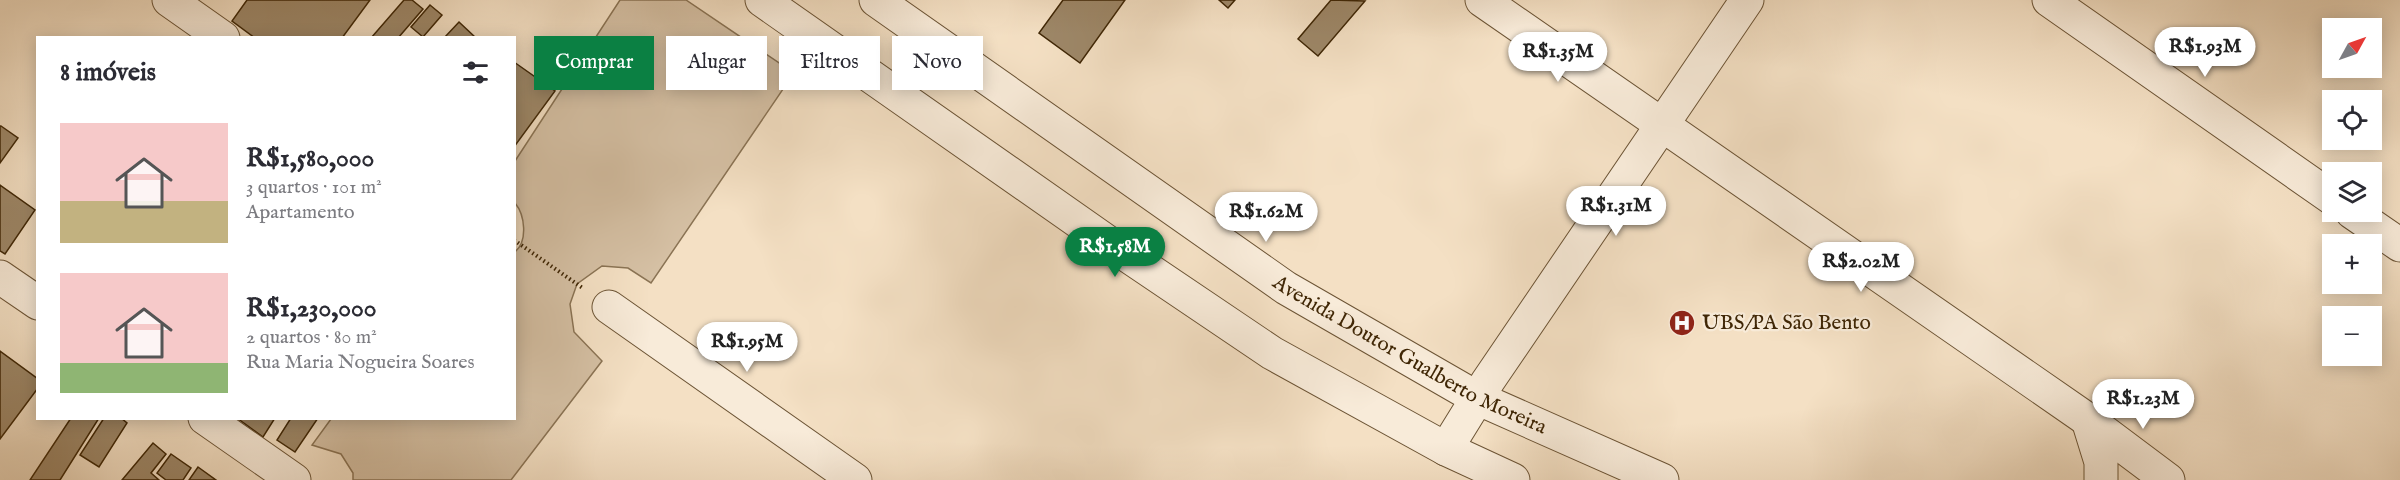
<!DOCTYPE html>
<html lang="pt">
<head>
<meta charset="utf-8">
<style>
	:root { --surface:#fff; --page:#f7f7f7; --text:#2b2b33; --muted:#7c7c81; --accent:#0b8043 }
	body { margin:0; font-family:"IM FELL English",serif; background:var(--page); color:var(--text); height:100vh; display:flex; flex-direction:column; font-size:22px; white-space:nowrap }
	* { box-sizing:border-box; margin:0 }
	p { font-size:20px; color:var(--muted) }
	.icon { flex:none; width:33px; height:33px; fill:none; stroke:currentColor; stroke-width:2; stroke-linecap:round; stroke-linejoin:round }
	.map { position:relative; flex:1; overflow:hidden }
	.panel { position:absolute; left:36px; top:36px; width:480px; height:384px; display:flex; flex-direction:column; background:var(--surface); border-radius:0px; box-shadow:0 3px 15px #0003 }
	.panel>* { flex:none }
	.hud { position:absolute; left:534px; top:36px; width:570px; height:54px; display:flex; gap:12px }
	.needle { width:39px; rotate:50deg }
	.fabs { position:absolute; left:2322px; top:18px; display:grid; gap:12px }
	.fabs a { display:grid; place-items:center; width:60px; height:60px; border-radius:0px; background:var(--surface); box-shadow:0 3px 15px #0003; font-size:30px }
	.price { position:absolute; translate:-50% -51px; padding:0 14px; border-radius:21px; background:#fff; color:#222; font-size:20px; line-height:39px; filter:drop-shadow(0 2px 3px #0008) }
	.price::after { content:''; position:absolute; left:50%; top:36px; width:18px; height:14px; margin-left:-9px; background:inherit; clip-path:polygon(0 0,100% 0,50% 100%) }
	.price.current { background:var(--accent); color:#fff }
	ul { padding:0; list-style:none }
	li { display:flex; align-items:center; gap:18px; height:150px; padding:0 24px }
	li span { display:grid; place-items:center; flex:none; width:168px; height:120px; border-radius:0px; color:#555 }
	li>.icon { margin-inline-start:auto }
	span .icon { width:72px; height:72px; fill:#fffc; stroke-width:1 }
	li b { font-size:26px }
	h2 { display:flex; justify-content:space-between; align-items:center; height:72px; padding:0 24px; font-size:26px }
	.chip { padding:0 21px; border-radius:0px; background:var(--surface); box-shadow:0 3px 15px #0003; font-size:21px; line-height:54px }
	.chip.current { background:var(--accent); color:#fff }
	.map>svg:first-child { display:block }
</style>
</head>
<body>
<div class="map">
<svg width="2400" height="480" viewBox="0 0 2400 480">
	<rect width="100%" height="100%" fill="#f4e0c4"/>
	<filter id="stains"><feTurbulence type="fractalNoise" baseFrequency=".00333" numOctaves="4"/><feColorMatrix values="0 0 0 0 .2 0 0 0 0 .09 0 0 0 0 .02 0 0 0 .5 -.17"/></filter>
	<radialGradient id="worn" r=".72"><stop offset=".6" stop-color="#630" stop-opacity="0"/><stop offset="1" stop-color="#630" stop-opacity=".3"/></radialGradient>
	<path fill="#d5c0a4" stroke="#8a7354" stroke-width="1.5" d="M620 0H686L794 73 651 283 628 268 602 266 577 284 570 304 574 332 602 361 511 480H353V473L341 454 312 445 331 419 514 418 515 252C528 241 525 215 515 203V161Z"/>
	<g fill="#9d8768" stroke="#3f2605" stroke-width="1.5">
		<path d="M247 0H370L342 38H255L232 21Z"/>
		<path d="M404 0H412L423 9 398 38H371Z"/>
		<path d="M1063 0H1125L1080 63 1039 33Z"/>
		<path d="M1219 0H1235L1228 8Z"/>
		<path d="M1331 0 1365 1 1318 56 1298 39Z"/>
		<path d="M430 5 442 15 423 37 411 27Z"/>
		<path d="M459 22 476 38H444Z"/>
		<path d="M514 62 555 91 514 147Z"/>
		<path d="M1 126 18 138 0 163V126Z"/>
		<path d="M0 185 35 210 5 254 0 251Z"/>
		<path d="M0 351 38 379V388L0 439Z"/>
		<path d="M71 418H99L60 480H30Z"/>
		<path d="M104 418H121L127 423 99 467 80 455Z"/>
		<path d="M237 418H275L263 437Z"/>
		<path d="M291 418H318L295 452 277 440Z"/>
		<path d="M153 443 166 454 151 473 159 480H122Z"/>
		<path d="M171 454 191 468 183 480H166L157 473Z"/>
		<path d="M198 467 216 480H189Z"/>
	</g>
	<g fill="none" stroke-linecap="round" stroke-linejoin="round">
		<g stroke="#6c5435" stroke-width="35">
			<g id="street">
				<path d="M169 0 223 38"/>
				<path d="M762 0 1106 241 1272 353 1446 449 1513 480"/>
				<path id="s1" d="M876 0 1286 288 1477 398 1662 480"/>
				<path d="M1482 0 2088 420 2168 480"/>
				<path d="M2049 0 2332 198"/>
				<path d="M2352 212 2400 245"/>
				<path d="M0 277 38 303"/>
				<path d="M609 307 855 480"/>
				<path d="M205 418 294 480"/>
				<path d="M2088 420 2101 462V480"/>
				<path d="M1446 449 1488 381 1747 0"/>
			</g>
		</g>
		<path stroke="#3f2605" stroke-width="4" stroke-dasharray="1.5 3" stroke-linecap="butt" d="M514 240 584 289"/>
		<use href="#street" stroke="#f8ebd9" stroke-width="33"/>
	</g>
	<defs>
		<g id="hospital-disc" transform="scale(1.35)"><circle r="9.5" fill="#8f2418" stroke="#f8ebd9"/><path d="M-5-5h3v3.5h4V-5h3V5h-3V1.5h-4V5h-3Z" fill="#fff"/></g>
	</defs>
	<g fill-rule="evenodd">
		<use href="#hospital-disc" x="1682" y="323"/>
	</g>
	<g text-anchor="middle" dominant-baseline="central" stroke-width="4.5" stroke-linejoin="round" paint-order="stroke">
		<g font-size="21" fill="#3f2605" stroke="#f8ebd9" text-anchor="start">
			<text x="1702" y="323">UBS/PA São Bento</text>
		</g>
		<g font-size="21" fill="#3f2605" stroke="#f8ebd9">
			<text stroke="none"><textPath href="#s1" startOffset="642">Avenida Doutor Gualberto Moreira</textPath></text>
		</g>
	</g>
	<rect width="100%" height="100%" filter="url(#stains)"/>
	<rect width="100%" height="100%" fill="url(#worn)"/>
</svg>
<div class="fabs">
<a><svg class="needle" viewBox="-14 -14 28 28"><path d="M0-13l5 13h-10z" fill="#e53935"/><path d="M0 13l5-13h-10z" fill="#7c7c81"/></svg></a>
<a><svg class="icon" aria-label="locate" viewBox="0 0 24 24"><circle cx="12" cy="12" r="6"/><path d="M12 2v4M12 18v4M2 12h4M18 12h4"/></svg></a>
<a><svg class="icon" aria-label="layers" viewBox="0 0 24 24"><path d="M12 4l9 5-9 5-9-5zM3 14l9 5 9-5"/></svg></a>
<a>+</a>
<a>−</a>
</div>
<b class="price" style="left:2205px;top:78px">R$1.93M</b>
<b class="price" style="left:1558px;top:83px">R$1.35M</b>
<b class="price" style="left:1616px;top:237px">R$1.31M</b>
<b class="price" style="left:1266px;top:243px">R$1.62M</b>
<b class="price current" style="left:1115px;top:278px">R$1.58M</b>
<b class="price" style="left:1861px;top:293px">R$2.02M</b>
<b class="price" style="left:747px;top:373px">R$1.95M</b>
<b class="price" style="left:2143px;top:430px">R$1.23M</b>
<div class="hud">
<a class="chip current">Comprar</a>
<a class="chip">Alugar</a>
<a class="chip">Filtros</a>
<a class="chip">Novo</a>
</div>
<section class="panel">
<h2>8 imóveis<svg class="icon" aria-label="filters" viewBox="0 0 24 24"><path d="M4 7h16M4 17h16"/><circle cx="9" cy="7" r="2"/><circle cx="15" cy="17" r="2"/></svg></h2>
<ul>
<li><span style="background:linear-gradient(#f6c9c9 65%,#c2b280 0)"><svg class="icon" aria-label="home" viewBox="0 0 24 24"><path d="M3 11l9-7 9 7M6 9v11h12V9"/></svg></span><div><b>R$1,580,000</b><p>3 quartos · 101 m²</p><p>Apartamento</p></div></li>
<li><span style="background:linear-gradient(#f6c9c9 75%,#8fb573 0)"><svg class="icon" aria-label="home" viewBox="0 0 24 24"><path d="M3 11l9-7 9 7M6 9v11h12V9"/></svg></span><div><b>R$1,230,000</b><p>2 quartos · 80 m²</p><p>Rua Maria Nogueira Soares</p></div></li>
</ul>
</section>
</div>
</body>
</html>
